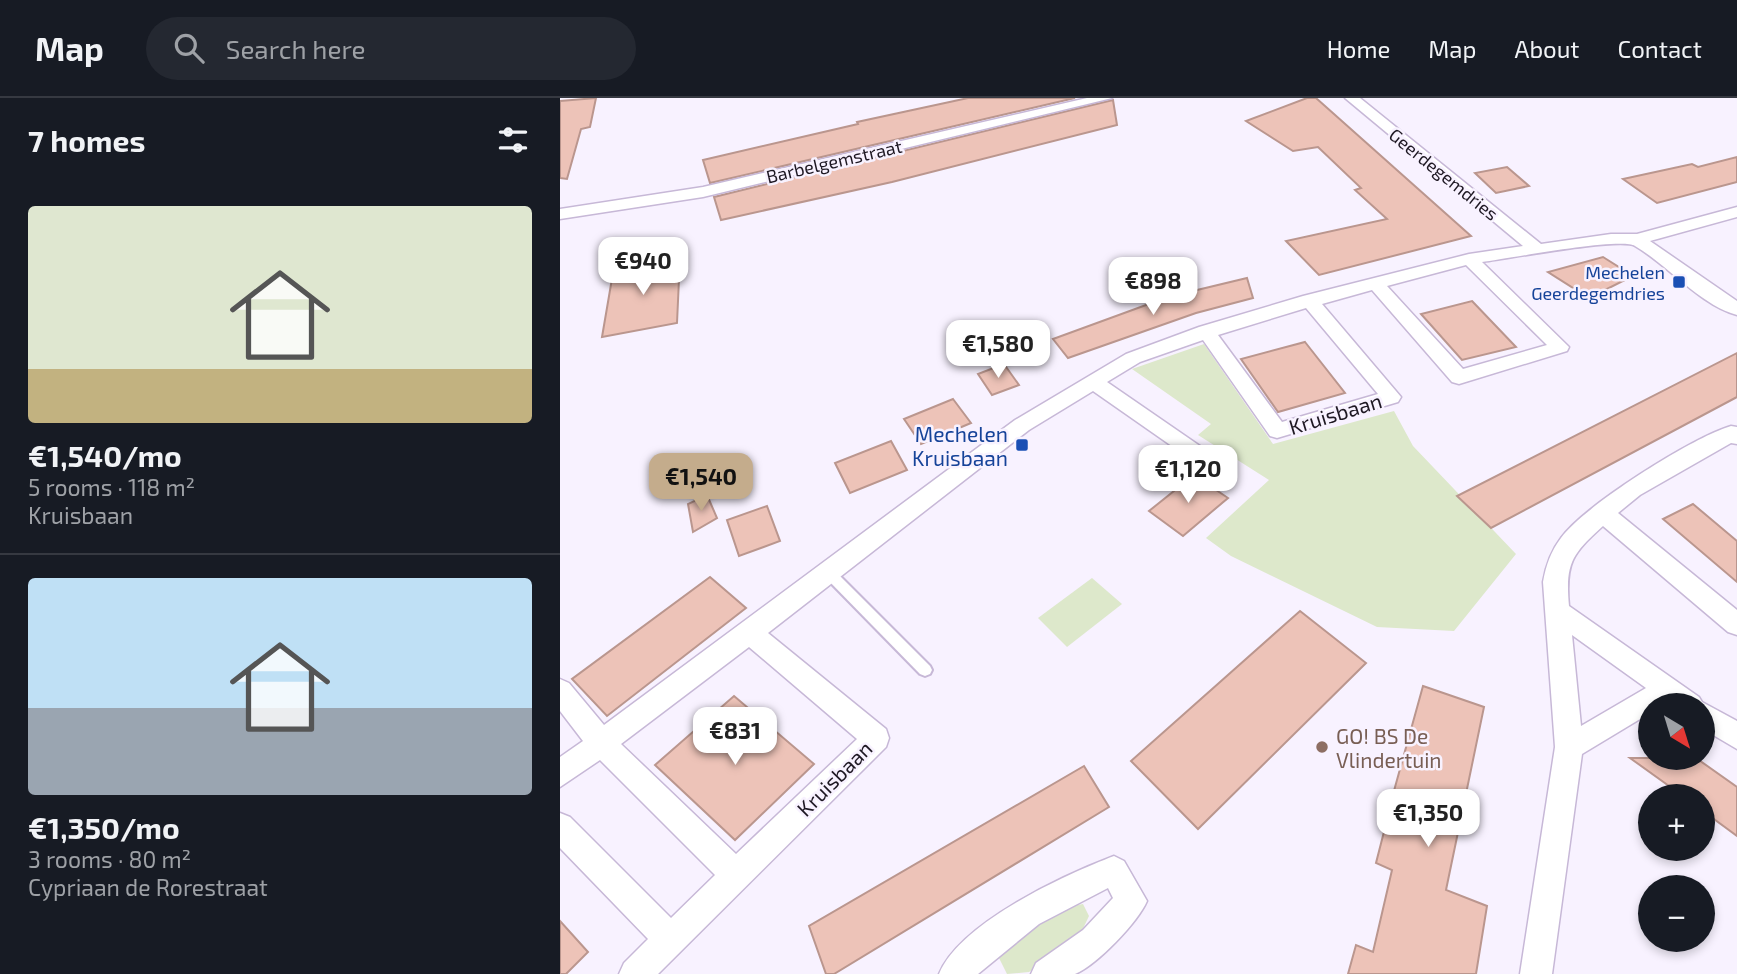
<!DOCTYPE html>
<html lang="en">
<head>
<meta charset="utf-8">
<style>
	:root { --surface:#171b24; --page:#242831; --text:#f1f3f6; --muted:#9ea1a6; --line:#363941; --accent:#c4ac8c }
	body { margin:0; font-family:"Exo 2",sans-serif; background:var(--page); color:var(--text); height:100vh; display:flex; flex-direction:column; font-size:26px; white-space:nowrap }
	* { box-sizing:border-box; margin:0 }
	p { font-size:23px; color:var(--muted) }
	.icon { flex:none; width:38px; height:38px; fill:none; stroke:currentColor; stroke-width:2; stroke-linecap:round; stroke-linejoin:round }
	.map { position:relative; flex:1; overflow:hidden }
	.panel { display:flex; flex-direction:column; background:var(--surface); width:560px }
	.panel>* { flex:none }
	.needle { width:46px; rotate:142deg }
	.tools { position:absolute; left:1078px; top:595px; display:grid; gap:14px }
	.tools a { display:grid; place-items:center; width:77px; height:77px; border-radius:50%; background:var(--surface); box-shadow:0 4px 10px #0003; font-size:35px }
	.price { position:absolute; translate:-50% -60px; padding:0 16px; border-radius:14px; background:#fff; color:#222; font-size:23px; line-height:46px; filter:drop-shadow(0 2px 4px #0008) }
	.price::after { content:''; position:absolute; left:50%; top:42px; width:21px; height:16px; margin-left:-10px; background:inherit; clip-path:polygon(0 0,100% 0,50% 100%) }
	.price.on { background:var(--accent); color:#111 }
	ul { padding:0; list-style:none }
	li { display:grid; align-content:center; gap:14px; height:371px; padding:0 28px }
	li+li { border-top:2px solid var(--line) }
	li span { display:grid; place-items:center; height:217px; border-radius:7px; color:#555 }
	li>.icon { margin-inline-start:auto }
	span .icon { width:126px; height:126px; fill:#fffc; stroke-width:1 }
	li b { font-size:30px }
	h2 { display:flex; justify-content:space-between; align-items:center; height:84px; padding:0 28px; font-size:30px }
	header { display:flex; align-items:center; gap:42px; box-sizing:border-box; height:98px; padding:0 35px; background:var(--surface); border-bottom:2px solid var(--line) }
	header strong { font-size:33px }
	nav { display:flex; gap:38px; margin-inline-start:auto; font-size:24px }
	.search { width:490px; height:63px; background:var(--page); display:flex; align-items:center; gap:18px; box-sizing:border-box; padding:0 24px; border-radius:38px; color:var(--muted); font-size:26px }
	main { display:flex; flex:1; min-height:0 }
	.map>svg:first-child { display:block }
</style>
</head>
<body>
<header>
<strong>Map</strong>
<div class="search"><svg class="icon" aria-label="search" viewBox="0 0 24 24"><circle cx="10" cy="10" r="6"/><path d="M15 15l6 6"/></svg>Search here</div>
<nav><a>Home</a><a>Map</a><a>About</a><a>Contact</a></nav>
</header>
<main>
<section class="panel">
<h2>7 homes<svg class="icon" aria-label="filters" viewBox="0 0 24 24"><path d="M4 7h16M4 17h16"/><circle cx="9" cy="7" r="2"/><circle cx="15" cy="17" r="2"/></svg></h2>
<ul>
<li><span style="background:linear-gradient(#dfe7d0 75%,#c2b280 0)"><svg class="icon" aria-label="home" viewBox="0 0 24 24"><path d="M3 11l9-7 9 7M6 9v11h12V9"/></svg></span><div><b>€1,540/mo</b><p>5 rooms · 118 m²</p><p>Kruisbaan</p></div></li>
<li><span style="background:linear-gradient(#bfe0f5 60%,#9aa5b1 0)"><svg class="icon" aria-label="home" viewBox="0 0 24 24"><path d="M3 11l9-7 9 7M6 9v11h12V9"/></svg></span><div><b>€1,350/mo</b><p>3 rooms · 80 m²</p><p>Cypriaan de Rorestraat</p></div></li>
</ul>
</section>
<div class="map">
<svg width="1177" height="876" viewBox="0 0 1177 876">
	<rect width="100%" height="100%" fill="#f8f2ff"/>
	<g fill="#dde8cb">
		<path d="M644 246 713 346 834 313 853 348 956 456 894 533 817 529 671 458 646 440 709 382 638 337 651 326 572 271Z"/>
		<path d="M532 480 562 506 507 549 478 520Z"/>
		<path d="M523 806 529 818 519 839 469 874 447 876 439 860 451 840 501 810Z"/>
	</g>
	<g fill="#edc3b8" stroke="#ba968e" stroke-width="2">
		<path d="M36 0 30 29 21 31 7 81 0 80V3Z"/>
		<path d="M408 0H515L150 85 143 62 298 26 297 24Z"/>
		<path d="M747 0H756L911 138 759 177 726 143 827 121 795 92 801 90 758 49 733 53 686 23Z"/>
		<path d="M553 2 557 27 332 84 161 122 154 99Z"/>
		<path d="M1177 59V84L1097 105 1063 81 1132 66 1138 69Z"/>
		<path d="M947 69 969 88 936 95 915 75Z"/>
		<path d="M120 159 117 225 42 239 54 169Z"/>
		<path d="M1043 159 1073 178 1029 200 988 174Z"/>
		<path d="M687 180 693 200 636 215 508 260 493 241 608 199Z"/>
		<path d="M912 203 956 249 902 262 861 216Z"/>
		<path d="M745 244 785 295 718 314 681 261Z"/>
		<path d="M1177 255V299L931 430 897 398Z"/>
		<path d="M444 266 459 287 432 297 418 276Z"/>
		<path d="M393 301 411 325 361 346 344 321Z"/>
		<path d="M331 343 347 372 290 395 275 365Z"/>
		<path d="M634 377 668 400 623 438 589 413Z"/>
		<path d="M147 397 157 420 133 434 128 406Z"/>
		<path d="M1133 406 1177 443V484L1103 421Z"/>
		<path d="M207 408 220 443 179 458 167 422Z"/>
		<path d="M150 479 186 510 47 618 12 581Z"/>
		<path d="M740 513 806 565 638 731 571 663Z"/>
		<path d="M863 588 924 609 886 792 927 808 916 876H788L796 847 813 854 832 772 816 765 827 722 820 718 825 698 832 700Z"/>
		<path d="M174 598 254 666 175 742 95 667Z"/>
		<path d="M1070 660H1136L1177 689V738L1143 713V698H1123Z"/>
		<path d="M524 668 549 709 274 876H266L249 828Z"/>
		<path d="M0 823 28 854 6 876H0Z"/>
	</g>
	<g fill="none" stroke-linecap="round" stroke-linejoin="round">
		<g stroke="#c7b8d7" stroke-width="4">
			<path id="lane" d="M269 470 273 471 370 568 372 572 370 576 365 578 360 576 265 479 263 475 265 471Z"/>
		</g>
		<g stroke="#c7b8d7" stroke-width="3">
			<g id="street">
				<path d="M527 0H552L143 99 0 121V111L143 89Z"/>
				<path d="M785 0H800L981 146 1051 136H1077L1177 109V119L1090 143 1177 203V217C1140 207 1108 167 1075 148 1060 139 947 161 922 164L1009 249 1007 253 899 286 892 284 812 192 762 206 841 299 838 304 717 340 710 338 643 242 580 264 547 284 653 357 657 362 653 367H639L533 293 469 332 208 535 326 631 329 640 326 649 98 876H59L64 865 88 841 0 750V715L10 719 111 820 155 777 40 662 0 689V659L23 643 0 613V581L9 585 44 627 455 322 566 256 639 229 743 198 909 156 963 148ZM906 167 987 247 903 271 827 188ZM746 210 818 296 722 324 658 237ZM189 549 297 641 176 756 61 646Z"/>
				<path d="M1171 328 1177 329V346L1171 345 1080 397 1058 415 1177 512V537L1168 534 1043 428C1012 456 1005 465 1009 508L1139 599 1142 604 1177 623V651L1143 631V607H1090V615L1022 656 992 876H960L995 649 983 484C986 467 991 453 1001 440 1024 408 1133 339 1171 328ZM1012 537 1086 590 1021 628Z"/>
				<path d="M554 758 564 763 587 803C578 824 537 867 515 876 503 876 483 876 471 876L476 865 523 832 553 800 548 790 479 826 418 876H379C400 825 504 777 554 758Z"/>
			</g>
		</g>
		<use href="#lane" fill="#fff" fill-rule="evenodd"/>
		<use href="#street" fill="#fff" fill-rule="evenodd"/>
	</g>
	<g fill="#1a4fb4" stroke="#f8f2ff" stroke-width="2.5">
		<rect x="1112" y="177" width="14" height="14" rx="3.5"/>
		<rect x="455" y="340" width="14" height="14" rx="3.5"/>
	</g>
	<circle fill="#8d6e63" stroke="#f8f2ff" stroke-width="2.5" cx="762" cy="649" r="7"/>
	<g text-anchor="middle" dominant-baseline="central" stroke-width="5" stroke-linejoin="round" paint-order="stroke">
		<g font-size="18" fill="#1e1823" stroke="#f8f2ff">
			<text transform="translate(274 63) rotate(-13)">Barbelgemstraat</text>
			<text transform="translate(884 76) rotate(39)">Geerdegemdries</text>
		</g>
		<g font-size="18" fill="#164399" stroke="#f8f2ff" text-anchor="end">
			<text x="1105" y="174">Mechelen<tspan x="1105" dy="21">Geerdegemdries</tspan></text>
		</g>
		<g font-size="21" fill="#1e1823" stroke="#f8f2ff">
			<text transform="translate(775 315) rotate(-17)">Kruisbaan</text>
			<text transform="translate(274 680) rotate(-45)">Kruisbaan</text>
		</g>
		<g font-size="21" fill="#164399" stroke="#f8f2ff" text-anchor="end">
			<text x="448" y="335">Mechelen<tspan x="448" dy="24">Kruisbaan</tspan></text>
		</g>
		<g font-size="21" fill="#785e54" stroke="#f8f2ff" text-anchor="start">
			<text x="776" y="637">GO! BS De<tspan x="776" dy="24">Vlindertuin</tspan></text>
		</g>
	</g>
</svg>
<div class="tools">
<a><svg class="needle" viewBox="-14 -14 28 28"><path d="M0-13l5 13h-10z" fill="#e53935"/><path d="M0 13l5-13h-10z" fill="#9ea1a6"/></svg></a>
<a>+</a>
<a>−</a>
</div>
<b class="price" style="left:83px;top:199px">€940</b>
<b class="price" style="left:593px;top:219px">€898</b>
<b class="price" style="left:438px;top:282px">€1,580</b>
<b class="price" style="left:628px;top:407px">€1,120</b>
<b class="price on" style="left:141px;top:415px">€1,540</b>
<b class="price" style="left:175px;top:669px">€831</b>
<b class="price" style="left:868px;top:751px">€1,350</b>
</div>
</main>
</body>
</html>
